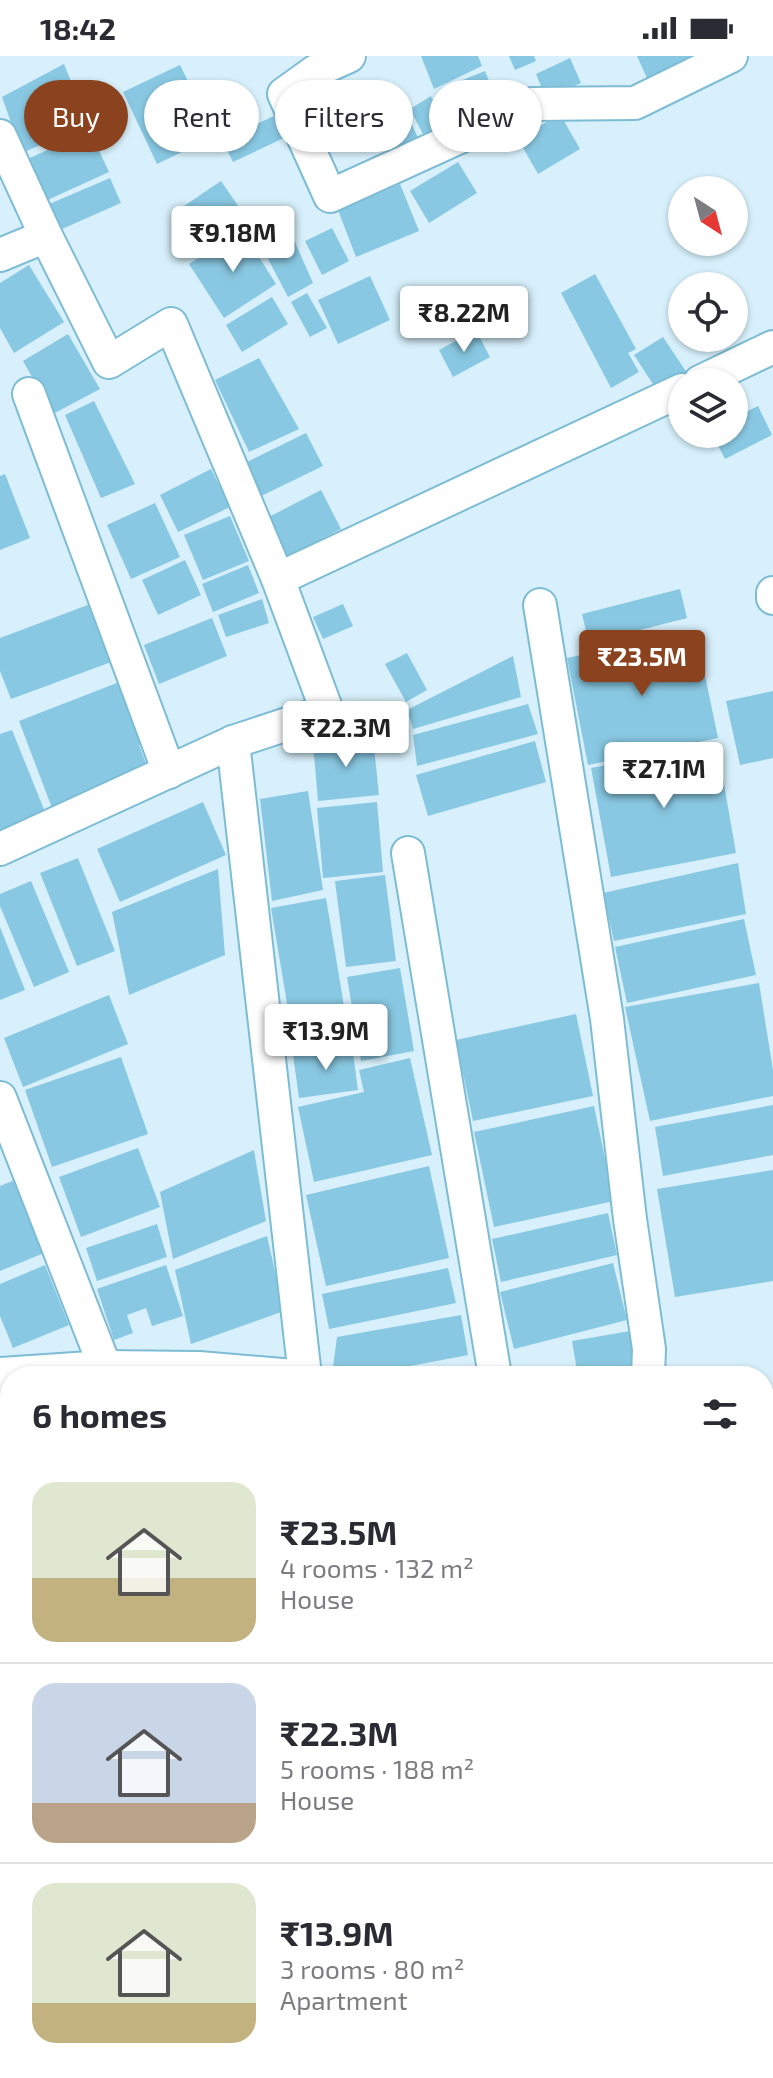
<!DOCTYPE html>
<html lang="en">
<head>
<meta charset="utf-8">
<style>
	:root { --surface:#fff; --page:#f7f7f7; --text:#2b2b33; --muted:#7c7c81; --line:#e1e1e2; --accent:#8a431e }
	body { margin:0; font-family:"Exo 2",sans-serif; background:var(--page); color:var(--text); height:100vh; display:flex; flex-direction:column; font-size:30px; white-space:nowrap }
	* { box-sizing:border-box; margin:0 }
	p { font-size:26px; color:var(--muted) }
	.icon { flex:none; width:44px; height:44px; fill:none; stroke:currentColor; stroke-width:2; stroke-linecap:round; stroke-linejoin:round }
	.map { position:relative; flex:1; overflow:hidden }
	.details { position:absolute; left:0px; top:1310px; width:774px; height:712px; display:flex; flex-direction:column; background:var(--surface); border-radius:32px 32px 0 0; box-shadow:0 2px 6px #0004 }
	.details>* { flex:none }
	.banner { position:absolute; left:24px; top:24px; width:726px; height:72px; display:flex; gap:16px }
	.needle { width:52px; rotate:144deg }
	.tools { position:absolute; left:668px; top:120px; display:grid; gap:16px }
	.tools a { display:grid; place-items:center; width:80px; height:80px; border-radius:50%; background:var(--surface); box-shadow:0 2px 6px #0004; font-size:40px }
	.price { position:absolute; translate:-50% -68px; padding:0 18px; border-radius:8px; background:#fff; color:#222; font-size:26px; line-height:52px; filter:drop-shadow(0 2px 4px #0008) }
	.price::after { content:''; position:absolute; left:50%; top:48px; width:24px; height:18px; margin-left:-12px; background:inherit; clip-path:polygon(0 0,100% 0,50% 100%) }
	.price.current { background:var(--accent); color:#fff }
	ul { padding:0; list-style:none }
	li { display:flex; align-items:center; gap:24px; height:200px; padding:0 32px }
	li+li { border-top:2px solid var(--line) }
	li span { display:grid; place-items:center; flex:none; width:224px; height:160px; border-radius:24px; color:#555 }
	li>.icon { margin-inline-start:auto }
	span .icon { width:96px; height:96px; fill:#fffc; stroke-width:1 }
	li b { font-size:34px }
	h2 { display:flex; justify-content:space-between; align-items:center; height:96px; padding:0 32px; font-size:34px }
	.tag { padding:0 28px; border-radius:36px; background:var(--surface); box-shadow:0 2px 6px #0004; font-size:28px; line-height:72px }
	.tag.current { background:var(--accent); color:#fff }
	.status { display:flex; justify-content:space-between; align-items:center; height:56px; padding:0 40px; background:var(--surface); direction:ltr }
	.status svg { height:22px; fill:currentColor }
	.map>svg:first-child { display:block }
</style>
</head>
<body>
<div class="status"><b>18:42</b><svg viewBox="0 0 49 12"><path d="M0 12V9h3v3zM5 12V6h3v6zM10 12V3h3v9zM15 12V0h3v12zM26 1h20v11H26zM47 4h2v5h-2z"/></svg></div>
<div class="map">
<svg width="773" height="2022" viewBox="0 0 773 2022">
	<rect width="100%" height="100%" fill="#d7f0fb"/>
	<g fill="#89c8e2">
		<path d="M421 0H478L482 10 434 33Z"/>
		<path d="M509 0H534L536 5 515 14Z"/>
		<path d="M637 0H690L695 11 651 31Z"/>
		<path d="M570 2 581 27 546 42 536 18Z"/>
		<path d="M64 8 88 68 22 97 2 41Z"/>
		<path d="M180 9 215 80 157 108 123 36Z"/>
		<path d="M485 15 502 58 473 70 455 27Z"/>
		<path d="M454 32 470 68 451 77 434 41Z"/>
		<path d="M431 40 445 71 426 84 410 53Z"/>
		<path d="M400 43 419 84 395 95 376 54Z"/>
		<path d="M560 58 580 93 538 118 518 83Z"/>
		<path d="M276 59 286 81 233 106 222 84Z"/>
		<path d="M90 75 109 116 41 147 23 105Z"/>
		<path d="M458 106 477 137 429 167 410 135Z"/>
		<path d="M110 122 121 147 46 180 47 149Z"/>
		<path d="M221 125 243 157 202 185 181 152Z"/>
		<path d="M400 128 419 175 356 201 338 154Z"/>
		<path d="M332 172 349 205 322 219 305 185Z"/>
		<path d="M242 174 276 228 224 262 189 208Z"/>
		<path d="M294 184 313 227 288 241 267 201Z"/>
		<path d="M29 209 64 266 14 297 0 272V227Z"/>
		<path d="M595 218 636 293 628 297 639 316 611 332 561 237Z"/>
		<path d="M370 220 390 264 338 288 318 244Z"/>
		<path d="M307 237 327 272 310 281 291 246Z"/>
		<path d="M272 241 288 268 242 296 226 269Z"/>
		<path d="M476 274 490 301 453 321 439 294Z"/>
		<path d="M68 278 100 333 53 358 23 305Z"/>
		<path d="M663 281 689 320 660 339 634 299Z"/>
		<path d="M259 302 299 373 249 396 215 324Z"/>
		<path d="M94 345 135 428 101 442 65 359Z"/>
		<path d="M758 350 772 379 725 403 712 378H734V362Z"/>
		<path d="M306 377 323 410 261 440 245 407Z"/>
		<path d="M211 413 230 451 178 476 160 439Z"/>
		<path d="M5 418 30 482 0 494V420Z"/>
		<path d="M321 434 341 473 286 502 265 463Z"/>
		<path d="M155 447 180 501 131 523 107 469Z"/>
		<path d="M230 460 249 505 203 524 184 479Z"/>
		<path d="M185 504 201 539 158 559 142 524Z"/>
		<path d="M248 509 259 537 213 556 202 528Z"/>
		<path d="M680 533 687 562 589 587 582 558Z"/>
		<path d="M262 543 269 567 226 581 218 559Z"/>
		<path d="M93 547 114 605 11 643 0 615V582Z"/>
		<path d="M343 548 353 570 323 583 313 561Z"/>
		<path d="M212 562 227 600 159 628 144 589Z"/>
		<path d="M696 576 718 682 588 709 567 602Z"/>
		<path d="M407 597 427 634 406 646 385 608Z"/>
		<path d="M513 600 521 641 413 673 407 654Z"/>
		<path d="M127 623 151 685 139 689 149 715 52 752 19 665Z"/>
		<path d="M773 635V702L740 709 726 645Z"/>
		<path d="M528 648 538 678 417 710 413 679Z"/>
		<path d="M12 674 45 756 0 774V678Z"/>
		<path d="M373 681 379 739 318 745 313 687Z"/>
		<path d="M535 685 546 726 428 760 416 719Z"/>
		<path d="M717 688 736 797 611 821 591 712Z"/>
		<path d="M308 735 323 834 272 845 260 743Z"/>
		<path d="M203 746 226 799 120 846 97 793Z"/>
		<path d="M377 746 383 816 323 822 317 752Z"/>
		<path d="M78 802 115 895 77 910 40 817Z"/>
		<path d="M738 807 746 858 614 885 603 837Z"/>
		<path d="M218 813 225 899 129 939 112 856Z"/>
		<path d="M385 819 396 905 346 911 335 825Z"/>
		<path d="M31 825 69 916 34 931 0 850V838Z"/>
		<path d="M326 842 347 968 292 977 271 852Z"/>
		<path d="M744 863 756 919 627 947 615 891Z"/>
		<path d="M0 871 25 934 0 944Z"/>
		<path d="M400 912 414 995 361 1005 347 921Z"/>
		<path d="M759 927 773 1014V1040L650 1065 625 951Z"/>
		<path d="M109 939 128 988 23 1031 4 982Z"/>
		<path d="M576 958 593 1040 473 1065 456 984Z"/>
		<path d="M352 990 358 1034 299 1042 293 999Z"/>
		<path d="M121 1001 148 1078 52 1111 25 1034Z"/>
		<path d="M410 1002 432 1099 314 1126 298 1051 364 1036 359 1014Z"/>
		<path d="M773 1049V1099L663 1120 655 1071Z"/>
		<path d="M594 1050 614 1145 494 1171 474 1076Z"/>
		<path d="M138 1092 160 1151 81 1181 59 1121Z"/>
		<path d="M254 1094 266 1165 173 1203 160 1136Z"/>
		<path d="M429 1110 449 1202 326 1230 306 1139Z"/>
		<path d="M773 1114V1225L675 1241 657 1133Z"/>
		<path d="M20 1122 49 1195 0 1215V1130Z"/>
		<path d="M608 1157 617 1199 501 1226 492 1183Z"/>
		<path d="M157 1168 167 1201 97 1225 86 1192Z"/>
		<path d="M267 1180 284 1255 191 1288 175 1214Z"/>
		<path d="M613 1207 627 1264 514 1293 500 1236Z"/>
		<path d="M45 1209 69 1269 13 1292 0 1260V1228Z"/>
		<path d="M166 1209 183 1260 152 1270 146 1252 127 1259 133 1277 114 1284 97 1233Z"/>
		<path d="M448 1212 456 1247 329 1273 322 1238Z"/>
		<path d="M461 1259 468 1299 400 1312 333 1311 337 1281Z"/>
		<path d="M630 1275 636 1310 578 1320 572 1285Z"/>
		<path d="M10 1485V1527L0 1532V1490Z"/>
		<path d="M10 1535V1572L0 1548V1539Z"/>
		<path d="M10 1637V1688L0 1693V1642Z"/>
	</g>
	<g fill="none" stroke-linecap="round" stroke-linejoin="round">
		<g stroke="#7dbcd5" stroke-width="36">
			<g id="minor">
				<path d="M349 0 316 15 284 38 330 140 532 48 635 47 731 0"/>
				<path d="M0 80 46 180 109 306 171 268 278 523"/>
				<path d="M0 199 46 180"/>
				<path d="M700 326 773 291"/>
				<path d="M29 338 169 716"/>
				<path d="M773 537V542"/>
				<path d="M540 549 607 963 630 1163 649 1293 648 1320"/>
				<path d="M233 686 305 1320"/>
				<path d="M0 793 233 686 327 655 278 523 682 334"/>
				<path d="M408 797 495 1320"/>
				<path d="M0 1042 105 1311"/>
				<path d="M0 1318 105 1311 199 1312 294 1320"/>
				<path d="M0 1327 10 1348"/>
				<path d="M764 1448 773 1444"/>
				<path d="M764 1579 773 1596"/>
				<path d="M0 1731 10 1752"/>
				<path d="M764 1776 773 1772"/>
				<path d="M764 1957 773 1973"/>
				<path d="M136 2012 140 2022"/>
				<path d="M319 2012 324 2022"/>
				<path d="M542 2012 547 2022"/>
			</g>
		</g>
		<use href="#minor" stroke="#fff" stroke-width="32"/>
	</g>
</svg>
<div class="tools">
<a><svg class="needle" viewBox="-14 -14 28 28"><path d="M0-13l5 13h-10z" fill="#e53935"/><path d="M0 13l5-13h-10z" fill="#7c7c81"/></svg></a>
<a><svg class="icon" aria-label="locate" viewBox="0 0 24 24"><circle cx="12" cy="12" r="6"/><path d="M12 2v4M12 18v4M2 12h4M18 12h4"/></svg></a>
<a><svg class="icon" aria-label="layers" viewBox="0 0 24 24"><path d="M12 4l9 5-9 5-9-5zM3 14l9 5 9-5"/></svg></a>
</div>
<b class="price" style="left:233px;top:218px">₹9.18M</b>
<b class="price" style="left:464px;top:298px">₹8.22M</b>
<b class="price current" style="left:642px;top:642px">₹23.5M</b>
<b class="price" style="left:346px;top:713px">₹22.3M</b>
<b class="price" style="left:664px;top:754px">₹27.1M</b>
<b class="price" style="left:326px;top:1016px">₹13.9M</b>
<div class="banner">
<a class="tag current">Buy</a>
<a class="tag">Rent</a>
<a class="tag">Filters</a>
<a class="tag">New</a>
</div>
<section class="details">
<h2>6 homes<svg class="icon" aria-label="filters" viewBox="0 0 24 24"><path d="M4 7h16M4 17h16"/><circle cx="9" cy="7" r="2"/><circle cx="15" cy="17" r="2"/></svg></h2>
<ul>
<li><span style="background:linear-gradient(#dfe7d0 60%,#c2b280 0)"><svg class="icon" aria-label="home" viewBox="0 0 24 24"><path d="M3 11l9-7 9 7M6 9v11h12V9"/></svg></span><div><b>₹23.5M</b><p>4 rooms · 132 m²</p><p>House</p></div></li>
<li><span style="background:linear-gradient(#c9d6e8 75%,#b9a48a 0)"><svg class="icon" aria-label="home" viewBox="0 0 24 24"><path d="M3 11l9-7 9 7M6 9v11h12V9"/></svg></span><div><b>₹22.3M</b><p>5 rooms · 188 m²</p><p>House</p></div></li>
<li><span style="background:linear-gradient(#dfe7d0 75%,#c2b280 0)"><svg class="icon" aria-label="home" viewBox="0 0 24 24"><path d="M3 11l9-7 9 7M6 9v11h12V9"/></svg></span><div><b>₹13.9M</b><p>3 rooms · 80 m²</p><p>Apartment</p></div></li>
</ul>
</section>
</div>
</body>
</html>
